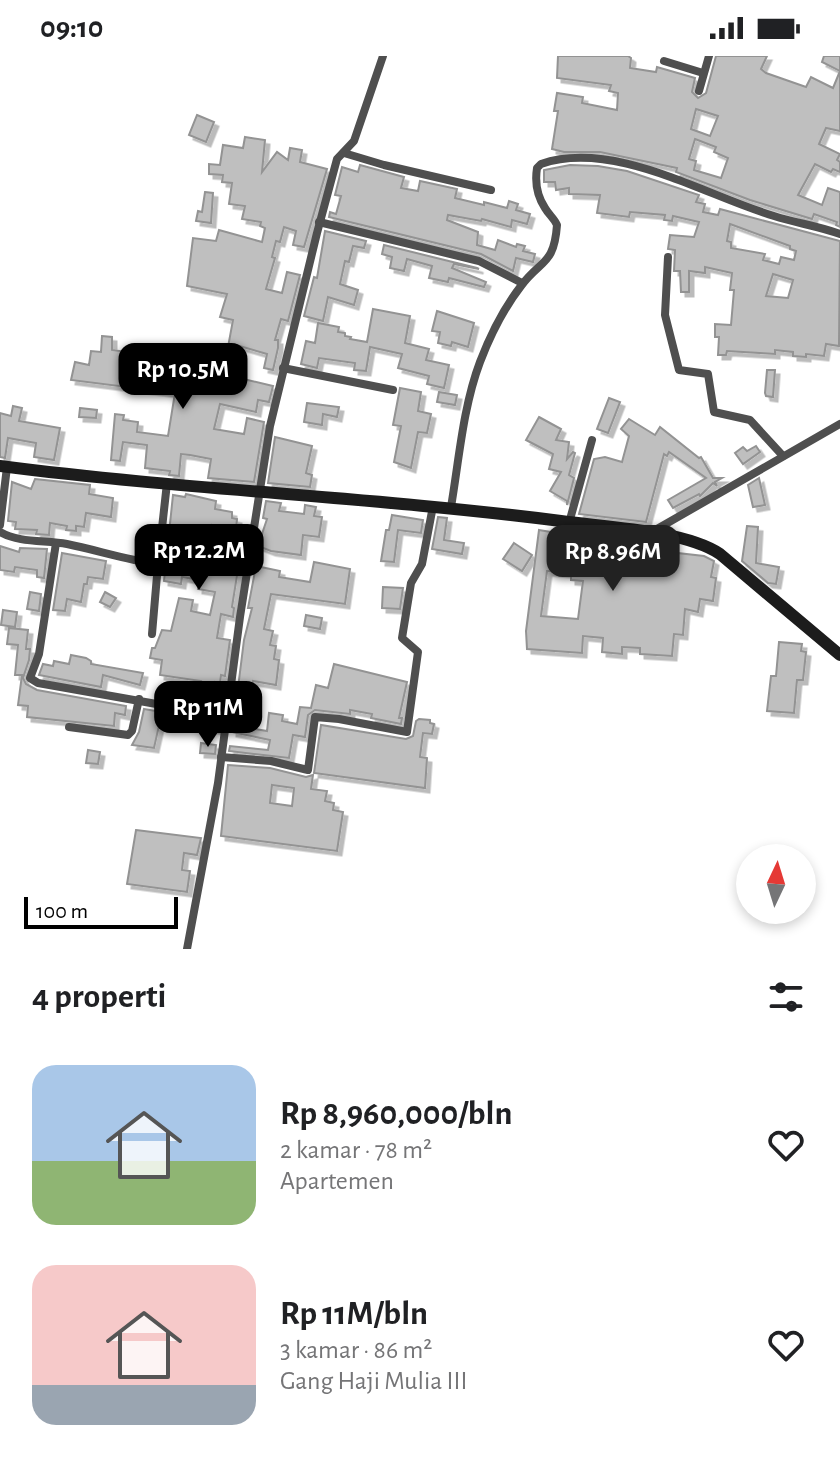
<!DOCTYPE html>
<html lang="id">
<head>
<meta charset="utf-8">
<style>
	:root { --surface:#fff; --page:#f6f6f6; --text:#202124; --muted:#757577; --accent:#000 }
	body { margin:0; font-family:"Alegreya Sans",sans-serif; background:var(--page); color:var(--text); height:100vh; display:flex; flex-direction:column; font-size:30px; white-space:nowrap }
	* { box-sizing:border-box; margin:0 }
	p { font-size:26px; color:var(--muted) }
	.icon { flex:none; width:44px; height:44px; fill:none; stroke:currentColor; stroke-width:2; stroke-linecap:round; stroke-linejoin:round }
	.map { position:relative; height:893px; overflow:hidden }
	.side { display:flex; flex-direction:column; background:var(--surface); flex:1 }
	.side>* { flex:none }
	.needle { width:52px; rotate:4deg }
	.fabs { position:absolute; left:736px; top:788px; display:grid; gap:16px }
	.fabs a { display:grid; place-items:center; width:80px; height:80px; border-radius:50%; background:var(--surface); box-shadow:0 4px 12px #0003; font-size:40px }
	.scale { position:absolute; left:24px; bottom:20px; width:154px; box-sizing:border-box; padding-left:8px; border:4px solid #000; border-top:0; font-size:22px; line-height:28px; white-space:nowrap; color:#000; -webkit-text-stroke:6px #fff; paint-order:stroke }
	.price { position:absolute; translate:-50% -68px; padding:0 18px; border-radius:16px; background:var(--accent); color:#fff; font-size:26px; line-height:52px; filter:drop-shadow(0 2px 4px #0008) }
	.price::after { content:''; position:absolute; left:50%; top:48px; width:24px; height:18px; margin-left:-12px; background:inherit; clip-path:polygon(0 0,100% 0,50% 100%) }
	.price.selected { background:#222; color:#fff }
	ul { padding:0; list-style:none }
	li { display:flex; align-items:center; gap:24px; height:200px; padding:0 32px }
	li span { display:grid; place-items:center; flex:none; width:224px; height:160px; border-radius:24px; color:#555 }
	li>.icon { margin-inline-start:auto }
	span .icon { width:96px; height:96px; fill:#fffc; stroke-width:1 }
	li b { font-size:34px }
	h2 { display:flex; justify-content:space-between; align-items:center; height:96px; padding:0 32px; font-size:34px }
	.status { display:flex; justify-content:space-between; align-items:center; height:56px; padding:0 40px; background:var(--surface); direction:ltr }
	.status svg { height:22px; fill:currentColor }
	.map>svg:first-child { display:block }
</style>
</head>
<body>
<div class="status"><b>09:10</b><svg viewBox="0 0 49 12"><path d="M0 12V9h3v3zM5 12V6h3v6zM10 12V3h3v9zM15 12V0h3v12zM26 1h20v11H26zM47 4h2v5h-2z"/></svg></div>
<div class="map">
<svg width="840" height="893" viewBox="0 0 840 893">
	<defs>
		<filter id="shadow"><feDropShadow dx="4.5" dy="4.5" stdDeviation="0" flood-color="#0004"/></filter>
	</defs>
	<rect width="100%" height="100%" fill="#fff"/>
	<g fill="#bfbfbf" stroke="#939393" stroke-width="2" fill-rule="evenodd" filter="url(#shadow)">
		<path d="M558 0H628L631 2 630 12 656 16 657 11 695 22 692 36 698 42 706 37 716 0H767L761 13 766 17 806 31 811 21 833 32 840 15V75L826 72 819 88 840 98 837 104 840 106V116L833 113 831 116 815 108 798 139 822 149 828 132 840 136V171L836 169 837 166 814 158 812 163 750 144 676 116 677 112 600 96H564L552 93 558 55H554L557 37 583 41 582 47 617 54 618 37 609 35 611 29 557 22ZM696 53 718 60 710 80 691 73ZM695 83 716 91 714 96 728 102 721 122 694 114 696 105 689 103Z"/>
		<path d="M824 0H840V15L822 6Z"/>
		<path d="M197 59 214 66 206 86 189 79Z"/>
		<path d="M245 81 265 84 262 116 277 96 288 104 290 92 302 94 300 106 327 113 304 191 293 189 296 175 284 171 280 186 276 185 272 201 275 202 266 233 282 237 287 216 300 219 288 265 281 263 275 284H278V292L273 314 264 312 267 298 236 289 229 304 226 302 233 264 220 261 227 238 187 230 193 182 216 185 219 174 262 186 265 172 260 170 261 166 242 163 245 150 229 148 232 127 222 126 223 119 209 118V108L220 109 223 89 243 92Z"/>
		<path d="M360 109 404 121 401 132 418 135 420 125 457 133 455 142 484 149V146L507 152 509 145 518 148 516 154 530 158 527 168 512 164 511 171 482 163 481 165 448 159 447 164 478 176 477 189 495 194 498 184 516 191 517 188 525 190 523 195 535 198 533 206 516 202 513 215 481 198 329 161 330 156 336 158 341 140 335 139 342 111 358 116Z"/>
		<path d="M570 109 598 110 627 115 699 139 696 146 705 148 703 156 718 159 720 153 840 185 839 290 826 288 824 300 806 298V301L793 300V296L775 294V298L727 295 726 299H718L719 281H715V268L731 269 734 234H730L732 217 705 211V217L689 215V236H681L680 215H674L675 194 668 193 670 179 694 181 699 166 673 160 672 165 664 164 665 159 630 156 629 161 597 157 600 139 569 138V132L556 134 555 126H544V114ZM730 168 790 190V193L796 195 794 204 781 201 779 208 763 204 765 198 731 192V186L727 185ZM773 218 793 224 788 242 766 240Z"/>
		<path d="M205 136 213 137 211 167 196 165 198 155 202 156Z"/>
		<path d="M325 175 366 185 364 192 353 190 349 206 345 205 340 228 358 234 354 249 328 241 323 265 304 260 314 221 317 222Z"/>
		<path d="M384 189 477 212 479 213 454 208 452 212 486 226 484 231 449 222 448 226 429 222 432 210 407 203 404 215 390 212 392 201 382 198Z"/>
		<path d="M373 253 410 260 405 287 429 293 426 304 449 309 444 332 427 328 429 320 398 312 402 298 370 291 366 315 354 314 355 307 319 302 317 312 301 308 306 285 315 287 318 267 339 271 338 276 345 277V280L351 281 350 283 367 286Z"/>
		<path d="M437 255 474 267 468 291 452 286 451 290 438 287 440 276 432 275Z"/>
		<path d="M102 280 112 281V294L156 300V297L166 298 178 300 176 306 192 309 195 302 207 306 203 318 206 321 221 325 222 319 231 320 273 330 269 346 258 344 256 356 220 348 214 373 244 378 247 362 264 366 254 426 208 422 211 403 190 399 181 398 179 420 169 419 170 415 145 412 147 389 123 386 120 405 111 404 115 358 124 359 123 364 138 366 137 376 168 380 175 337 71 324 75 306 89 309 91 295 101 296Z"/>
		<path d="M767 314H775L773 341 766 340 765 337Z"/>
		<path d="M400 332 421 336 418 355 431 358 427 377 418 376 411 412 394 406 401 370 393 369Z"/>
		<path d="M439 336 457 339 455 349 437 346Z"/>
		<path d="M609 342 620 346 608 377 597 373Z"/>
		<path d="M307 347 339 351 337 361 323 358 322 369 304 366Z"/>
		<path d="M13 350 22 352 19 365 60 372 54 404 34 401 36 387 8 382 5 402 0 401V357L11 360Z"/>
		<path d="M80 352 97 354 96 362 79 361Z"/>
		<path d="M539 361 561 373 556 384 569 386 567 403 573 396 575 397 569 419 574 422 567 449V445L550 435 561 416 549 413 553 398 526 384Z"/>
		<path d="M629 363 655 379 660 371 699 402 701 401 713 422H722L715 426 717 430 713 427 700 440 699 438 673 452 668 444 706 422 669 396 667 400 664 398 646 466 579 458 594 403 605 401 622 406 629 380 621 373Z"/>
		<path d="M275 381 312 390 306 417 312 419 310 431 268 427Z"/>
		<path d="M756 390 760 396 743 408 735 397 743 391 747 395Z"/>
		<path d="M759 422 765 449 753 451 748 429Z"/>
		<path d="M35 423 90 429 89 438 113 442 111 461 86 457 84 471 76 470V475L66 474 67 470 50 467 49 479 36 478 37 474 15 473 16 466 8 465 12 426 31 433Z"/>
		<path d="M186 438 216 445 215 453 232 456V462L237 463 236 473 212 469 209 491 227 494 229 480 243 482 232 551 234 552 233 561 221 558 217 582 230 584 225 620 221 619 220 627 215 626 214 636 199 634 201 625 160 619 162 604 150 602 152 592H155L162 574 171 575 179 542 193 544 191 555 210 559 215 536 198 533 199 524 182 521 181 528 164 525 173 439 185 441ZM183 469 198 471 196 488 180 485Z"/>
		<path d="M266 445 281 447 279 455 304 458 305 449 316 451 314 460 322 461 319 481 303 479 301 499 271 495 258 490 267 463 263 462Z"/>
		<path d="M392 459 423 464 421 477 398 474 394 506 381 505 386 474H389Z"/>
		<path d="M438 461 447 462 444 484 464 487 462 498 432 493Z"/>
		<path d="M747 470 758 471 756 507 779 511 776 528 768 527 742 505Z"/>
		<path d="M539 474 587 482 588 477 642 484 669 489V496L704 500 714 505 711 521 716 522 713 545 700 543 698 556 685 553 683 579 674 578 672 600 640 598V592L622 591V598L602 596 603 582 583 580 582 597 527 593 526 575ZM547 515 571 517V524L583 525 578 563 541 560Z"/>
		<path d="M514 487 532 499 522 515 503 503Z"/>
		<path d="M0 490 19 496 20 492 47 493 44 522 37 521V514L15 511 14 516 0 514Z"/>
		<path d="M62 497 106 505 103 523 88 521 87 528H84L81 546 67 543 65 555 53 554Z"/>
		<path d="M314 506 350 513 345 548 271 538 264 573 273 575 270 589 276 590 274 603 279 604 276 629 253 625 251 641 237 640 244 584 252 552H248L256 510 280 515 279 521 310 526Z"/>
		<path d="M383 531 403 532 400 553 382 552Z"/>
		<path d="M30 536 41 538 39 555 27 553Z"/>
		<path d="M105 536 116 542 110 551 100 546Z"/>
		<path d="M3 554 17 556 15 571 1 569Z"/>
		<path d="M306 559 322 562 320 573 304 570Z"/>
		<path d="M9 572 28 574 26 593H30L29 604 23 622 26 628 37 634 126 650 125 659 115 657 114 670 27 661 28 650 18 649 22 619H15L18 589 7 588Z"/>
		<path d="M779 586 802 588 801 595 806 596 803 624H797L794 657 767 655 771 620H776Z"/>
		<path d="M71 599 86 602 91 605V608L143 617 140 629 103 619 101 631 39 619 43 608 53 610 54 605 69 608Z"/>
		<path d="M334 608 407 626 399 662H402L401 668 371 662 372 658 350 654V658L315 654 308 659 305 681 293 679 289 702 229 695 230 690 268 694 270 684 232 676 234 661 245 662 244 671 267 675 269 657 283 659 282 665 297 668 300 651 311 652 316 629 328 632Z"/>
		<path d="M144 653 162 656 154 692 132 689 139 676Z"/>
		<path d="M200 659 219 663 218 674 198 669Z"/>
		<path d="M419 663 430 664V667L434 668 432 678 423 677 420 701 427 702 425 732 314 717 321 669 406 683 413 680 416 665Z"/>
		<path d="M201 687 216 689 215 698 200 697Z"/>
		<path d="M88 694 100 696 98 708 86 707Z"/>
		<path d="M228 709 270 712 306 721 313 719 311 733 327 735 325 745 334 747 333 754 343 756 337 795 221 780ZM272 729 294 732 292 750 270 747Z"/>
		<path d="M136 774 201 782 197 799 184 797 182 814 190 815 187 836 127 828Z"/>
	</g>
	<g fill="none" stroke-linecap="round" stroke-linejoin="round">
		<g stroke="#4f4f4f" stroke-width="8">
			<path d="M664 5 703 17"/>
			<path d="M699 35 709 0"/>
			<path d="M344 97 384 109 491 134"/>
			<path d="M319 166 479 205 522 227"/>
			<path d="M668 201 665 259 679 314 708 318 714 356 750 364 783 400"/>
			<path d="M283 312 393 334"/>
			<path d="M451 451C459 404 463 351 480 306 490 280 504 252 521 230 541 203 554 210 557 169 554 162 549 159 545 152 537 140 535 125 537 112L541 108C614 83 706 140 774 160 796 167 818 170 840 178"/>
			<path d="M569 467 592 384"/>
			<path d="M0 469 7 411"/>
			<path d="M0 476C19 487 45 484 67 488 97 494 127 504 158 508L167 427"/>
			<path d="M650 477 840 368"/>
			<path d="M56 487 39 598 30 622 38 627 179 652"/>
			<path d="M152 578 158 508"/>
			<path d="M69 671 128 679 132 675 139 643"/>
			<path d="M221 701 271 705 308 714 315 661 339 663 407 676 418 596 402 582 411 527 422 508 433 450"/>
			<path d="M187 893 218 727 240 561 270 370 317 177 337 103 354 85 383 0"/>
		</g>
		<path stroke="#1c1c1c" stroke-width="12" d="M0 410C186 434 374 441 561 465 604 471 684 474 720 498L840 599"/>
	</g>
</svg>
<div class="fabs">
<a><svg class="needle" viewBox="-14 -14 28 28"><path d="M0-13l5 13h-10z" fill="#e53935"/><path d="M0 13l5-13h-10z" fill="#757577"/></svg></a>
</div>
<div class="scale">100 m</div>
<b class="price" style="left:183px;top:355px">Rp 10.5M</b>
<b class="price" style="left:199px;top:536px">Rp 12.2M</b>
<b class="price selected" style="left:613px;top:537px">Rp 8.96M</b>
<b class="price" style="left:208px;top:693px">Rp 11M</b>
</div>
<section class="side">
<h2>4 properti<svg class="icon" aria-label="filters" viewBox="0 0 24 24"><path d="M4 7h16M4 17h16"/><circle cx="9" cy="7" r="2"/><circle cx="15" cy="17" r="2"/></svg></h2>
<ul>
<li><span style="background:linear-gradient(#a9c7e8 60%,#8fb573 0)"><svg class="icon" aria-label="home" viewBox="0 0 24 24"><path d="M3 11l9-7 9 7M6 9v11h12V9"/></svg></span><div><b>Rp 8,960,000/bln</b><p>2 kamar · 78 m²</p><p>Apartemen</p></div><svg class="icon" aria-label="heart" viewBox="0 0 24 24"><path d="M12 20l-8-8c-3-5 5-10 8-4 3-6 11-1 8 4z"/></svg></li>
<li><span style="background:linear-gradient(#f6c9c9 75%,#9aa5b1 0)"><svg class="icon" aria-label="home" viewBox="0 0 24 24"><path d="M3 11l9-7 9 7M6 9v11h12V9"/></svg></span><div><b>Rp 11M/bln</b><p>3 kamar · 86 m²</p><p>Gang Haji Mulia III</p></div><svg class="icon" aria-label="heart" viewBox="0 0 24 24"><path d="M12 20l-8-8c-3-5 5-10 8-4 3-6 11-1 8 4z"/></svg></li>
</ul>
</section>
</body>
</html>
